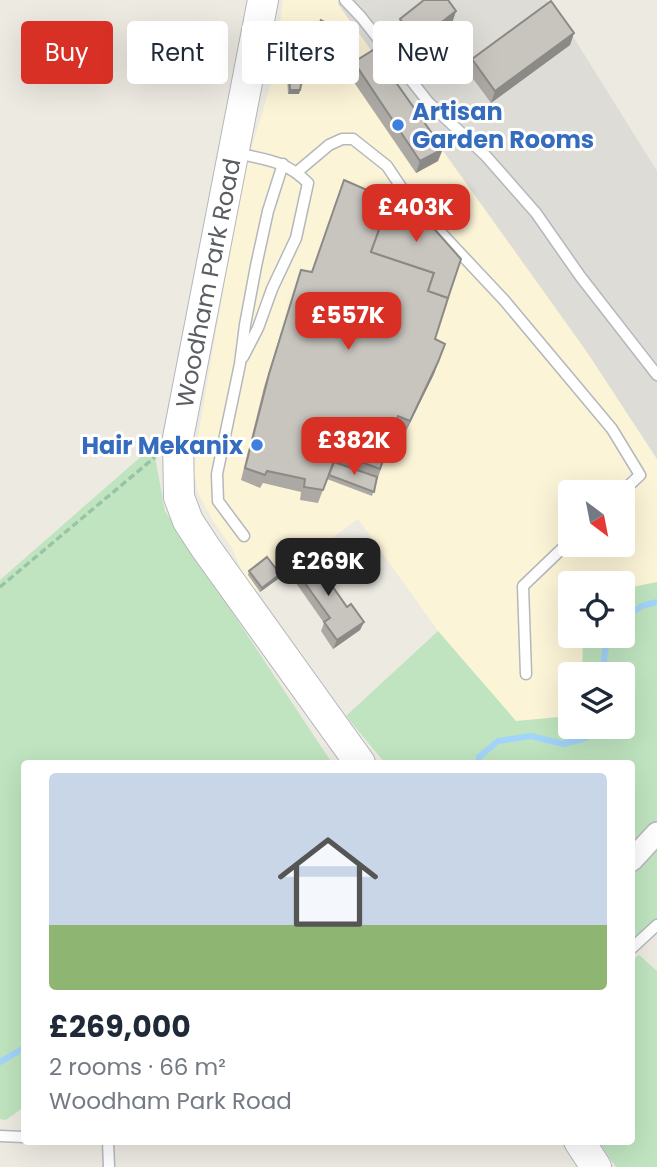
<!DOCTYPE html>
<html lang="en">
<head>
<meta charset="utf-8">
<style>
	:root { --surface:#fff; --page:#f6f6f7; --text:#1f2937; --muted:#747a83; --accent:#d93025 }
	body { margin:0; font-family:Poppins,sans-serif; background:var(--page); color:var(--text); height:100vh; display:flex; flex-direction:column; font-size:26px; white-space:nowrap }
	* { box-sizing:border-box; margin:0 }
	p { font-size:23px; color:var(--muted) }
	.icon { flex:none; width:38px; height:38px; fill:none; stroke:currentColor; stroke-width:2; stroke-linecap:round; stroke-linejoin:round }
	.map { position:relative; flex:1; overflow:hidden }
	.details { position:absolute; left:21px; top:760px; width:614px; height:385px; display:flex; flex-direction:column; background:var(--surface); border-radius:7px; box-shadow:0 7px 28px #0002 }
	.details>* { flex:none }
	.top-card { position:absolute; left:21px; top:21px; width:616px; height:63px; display:flex; gap:14px }
	.needle { width:46px; rotate:148deg }
	.controls { position:absolute; left:558px; top:480px; display:grid; gap:14px }
	.controls a { display:grid; place-items:center; width:77px; height:77px; border-radius:7px; background:var(--surface); box-shadow:0 7px 28px #0002; font-size:35px }
	.price { position:absolute; translate:-50% -60px; padding:0 16px; border-radius:14px; background:var(--accent); color:#fff; font-size:23px; line-height:46px; filter:drop-shadow(0 2px 4px #0008) }
	.price::after { content:''; position:absolute; left:50%; top:42px; width:21px; height:16px; margin-left:-10px; background:inherit; clip-path:polygon(0 0,100% 0,50% 100%) }
	.price.active { background:#222; color:#fff }
	ul { padding:0; list-style:none }
	li { display:grid; align-content:center; gap:14px; height:371px; padding:0 28px }
	li span { display:grid; place-items:center; height:217px; border-radius:7px; color:#555 }
	li>.icon { margin-inline-start:auto }
	span .icon { width:126px; height:126px; fill:#fffc; stroke-width:1 }
	li b { font-size:30px }
	.pill { padding:0 24px; border-radius:7px; background:var(--surface); box-shadow:0 7px 28px #0002; font-size:24px; line-height:63px }
	.pill.active { background:var(--accent); color:#fff }
	.map>svg:first-child { display:block }
</style>
</head>
<body>
<div class="map">
<svg width="657" height="1167" viewBox="0 0 657 1167">
	<rect width="100%" height="100%" fill="#edeae2"/>
	<path fill="#fcf4d7" fill-rule="evenodd" d="M283 0H339L338 4 587 352 657 459V582L623 589V583H570V635H586L583 641 582 674H570V716L516 722 438 631 358 519 252 596 232 548 213 521 198 493 193 466 242 180 273 77ZM570 492H623V544H570Z"/>
	<path fill="#dedcd6" d="M339 0H546L554 6 657 171V459L587 352 338 4Z"/>
	<g fill="#bfe4bf">
		<path d="M153 446 165 511 332 763H24V1107L6 1120 0 1119V580Z"/>
		<path d="M657 582V926L632 948V763H385L346 716 438 631 516 721 570 716V726H623V674H582L583 641 586 635H623V589Z"/>
		<path d="M639 955 657 971V1167H616L598 1141H632V960Z"/>
	</g>
	<g fill="none" stroke-linecap="round" stroke-linejoin="round">
		<g stroke="#a3d4fc" stroke-width="6">
			<path d="M623 618 642 606 657 602"/>
			<path d="M606 674C602 660 604 648 611 635"/>
			<path d="M478 763 479 757 498 741 531 736 563 744 583 739 603 730 605 726"/>
			<path d="M0 1062 24 1048"/>
		</g>
		<g stroke="#b4b8bc" stroke-width="13">
			<g id="lane">
				<path d="M345 0 361 17 429 103 485 155 536 213 580 276 657 375"/>
				<path d="M236 153C266 160 285 160 308 183L296 238 272 289 258 328 243 357"/>
				<path d="M297 172 329 145 342 139H353L387 166 401 187 428 219 504 300 612 429 640 475 622 492"/>
				<path d="M244 536 218 501 217 474 240 364 245 325 256 266 268 211 283 164"/>
				<path d="M526 674 523 586 570 541"/>
				<path d="M632 948 657 925"/>
				<path d="M0 1136 24 1137"/>
				<path d="M108 1141 109 1167"/>
			</g>
		</g>
		<g stroke="#b4b8bc" stroke-width="24">
			<path id="street" d="M632 860 657 833"/>
		</g>
		<g stroke="#b4b7bc" stroke-width="32">
			<g id="secondary">
				<path d="M263 0 178 438 179 497 188 521 205 547 360 763"/>
				<path d="M579 1141 596 1167"/>
			</g>
		</g>
		<path stroke="#98c4a5" stroke-width="3.5" stroke-dasharray="7 3.5" stroke-linecap="butt" d="M0 587 155 457"/>
		<use href="#lane" stroke="#fff" stroke-width="10"/>
		<use href="#street" stroke="#fff" stroke-width="21"/>
		<use href="#secondary" stroke="#fff" stroke-width="30"/>
	</g>
	<g fill="#aca9a4">
		<path d="M422 0H448L456 11 452 23 443 30 452 43 448 55 426 72 395 31 400 19 423 1Z"/>
		<path d="M574 33 570 45 491 103 468 72 472 59Z"/>
		<path d="M308 42 350 53 338 74 307 56 299 94H288L286 58 288 54 305 52Z"/>
		<path d="M354 62 438 161 416 173 349 75Z"/>
		<path d="M301 270 445 344 434 374 405 433 394 429 372 496 327 479 318 503 300 500 301 492 263 483 260 488 241 480 264 387Z"/>
		<path d="M292 565 347 607 364 622 360 630 333 649 321 631 324 623 289 573Z"/>
		<path d="M249 571 278 579 260 592 248 575Z"/>
	</g>
	<g fill="#8c8a86">
		<path d="M456 11 452 23 434 37 438 25Z"/>
		<path d="M574 33 570 45 491 103 495 91Z"/>
		<path d="M355 40 350 53 338 74 342 61Z"/>
		<path d="M452 43 448 55 426 72 431 59Z"/>
		<path d="M290 90H300L299 94H288Z"/>
		<path d="M443 149 438 161 416 173 420 161Z"/>
		<path d="M438 362 434 374 405 433 410 421Z"/>
		<path d="M280 574 278 579 260 592 262 588Z"/>
		<path d="M364 622 360 630 333 649 337 640Z"/>
	</g>
	<g fill="#c8c5bf" stroke="#8c8a86" stroke-width="2">
		<path d="M424 0H448L456 11 438 25 452 43 431 59 400 19Z"/>
		<path d="M551 1 574 33 495 91 472 59Z"/>
		<path d="M321 20 355 40 342 61 308 42Z"/>
		<path d="M373 50 443 149 420 161 354 62Z"/>
		<path d="M308 51 300 90H290L288 54Z"/>
		<path d="M344 180 390 200 371 252 434 273 428 291 448 298 435 339 445 344 438 362 410 421 398 416 380 469 337 453 323 490 304 487 305 479 267 471 265 475 245 468 269 374 301 270 312 272Z"/>
		<path d="M394 189 413 205 461 259 448 298 428 291 434 273 371 252Z"/>
		<path d="M334 462 377 477 374 492 329 475Z"/>
		<path d="M309 553 347 607 351 604 364 622 337 640 324 622 330 618 292 565Z"/>
		<path d="M267 557 280 574 262 588 249 571Z"/>
	</g>
	<g fill="#3f7fe0" stroke="#fff" stroke-width="2.5">
		<circle cx="398" cy="125" r="7"/>
		<circle cx="257" cy="445" r="7"/>
	</g>
	<g text-anchor="middle" dominant-baseline="central" stroke-width="6" stroke-linejoin="round" paint-order="stroke">
		<g font-size="24" font-weight="bold" fill="#366cbe" stroke="#fff" text-anchor="start">
			<text x="412" y="111">Artisan<tspan x="412" dy="28">Garden Rooms</tspan></text>
			<text x="243" y="445" text-anchor="end">Hair Mekanix</text>
		</g>
		<g font-size="24" fill="#5a5e62" stroke="#fff">
			<text transform="translate(208 283) rotate(-79)">Woodham Park Road</text>
		</g>
	</g>
</svg>
<div class="controls">
<a><svg class="needle" viewBox="-14 -14 28 28"><path d="M0-13l5 13h-10z" fill="#e53935"/><path d="M0 13l5-13h-10z" fill="#747a83"/></svg></a>
<a><svg class="icon" aria-label="locate" viewBox="0 0 24 24"><circle cx="12" cy="12" r="6"/><path d="M12 2v4M12 18v4M2 12h4M18 12h4"/></svg></a>
<a><svg class="icon" aria-label="layers" viewBox="0 0 24 24"><path d="M12 4l9 5-9 5-9-5zM3 14l9 5 9-5"/></svg></a>
</div>
<b class="price" style="left:416px;top:244px">£403K</b>
<b class="price" style="left:348px;top:352px">£557K</b>
<b class="price" style="left:354px;top:477px">£382K</b>
<b class="price active" style="left:328px;top:598px">£269K</b>
<div class="top-card">
<a class="pill active">Buy</a>
<a class="pill">Rent</a>
<a class="pill">Filters</a>
<a class="pill">New</a>
</div>
<section class="details">
<ul>
<li><span style="background:linear-gradient(#c9d6e8 70%,#8fb573 0)"><svg class="icon" aria-label="home" viewBox="0 0 24 24"><path d="M3 11l9-7 9 7M6 9v11h12V9"/></svg></span><div><b>£269,000</b><p>2 rooms · 66 m²</p><p>Woodham Park Road</p></div></li>
</ul>
</section>
</div>
</body>
</html>
